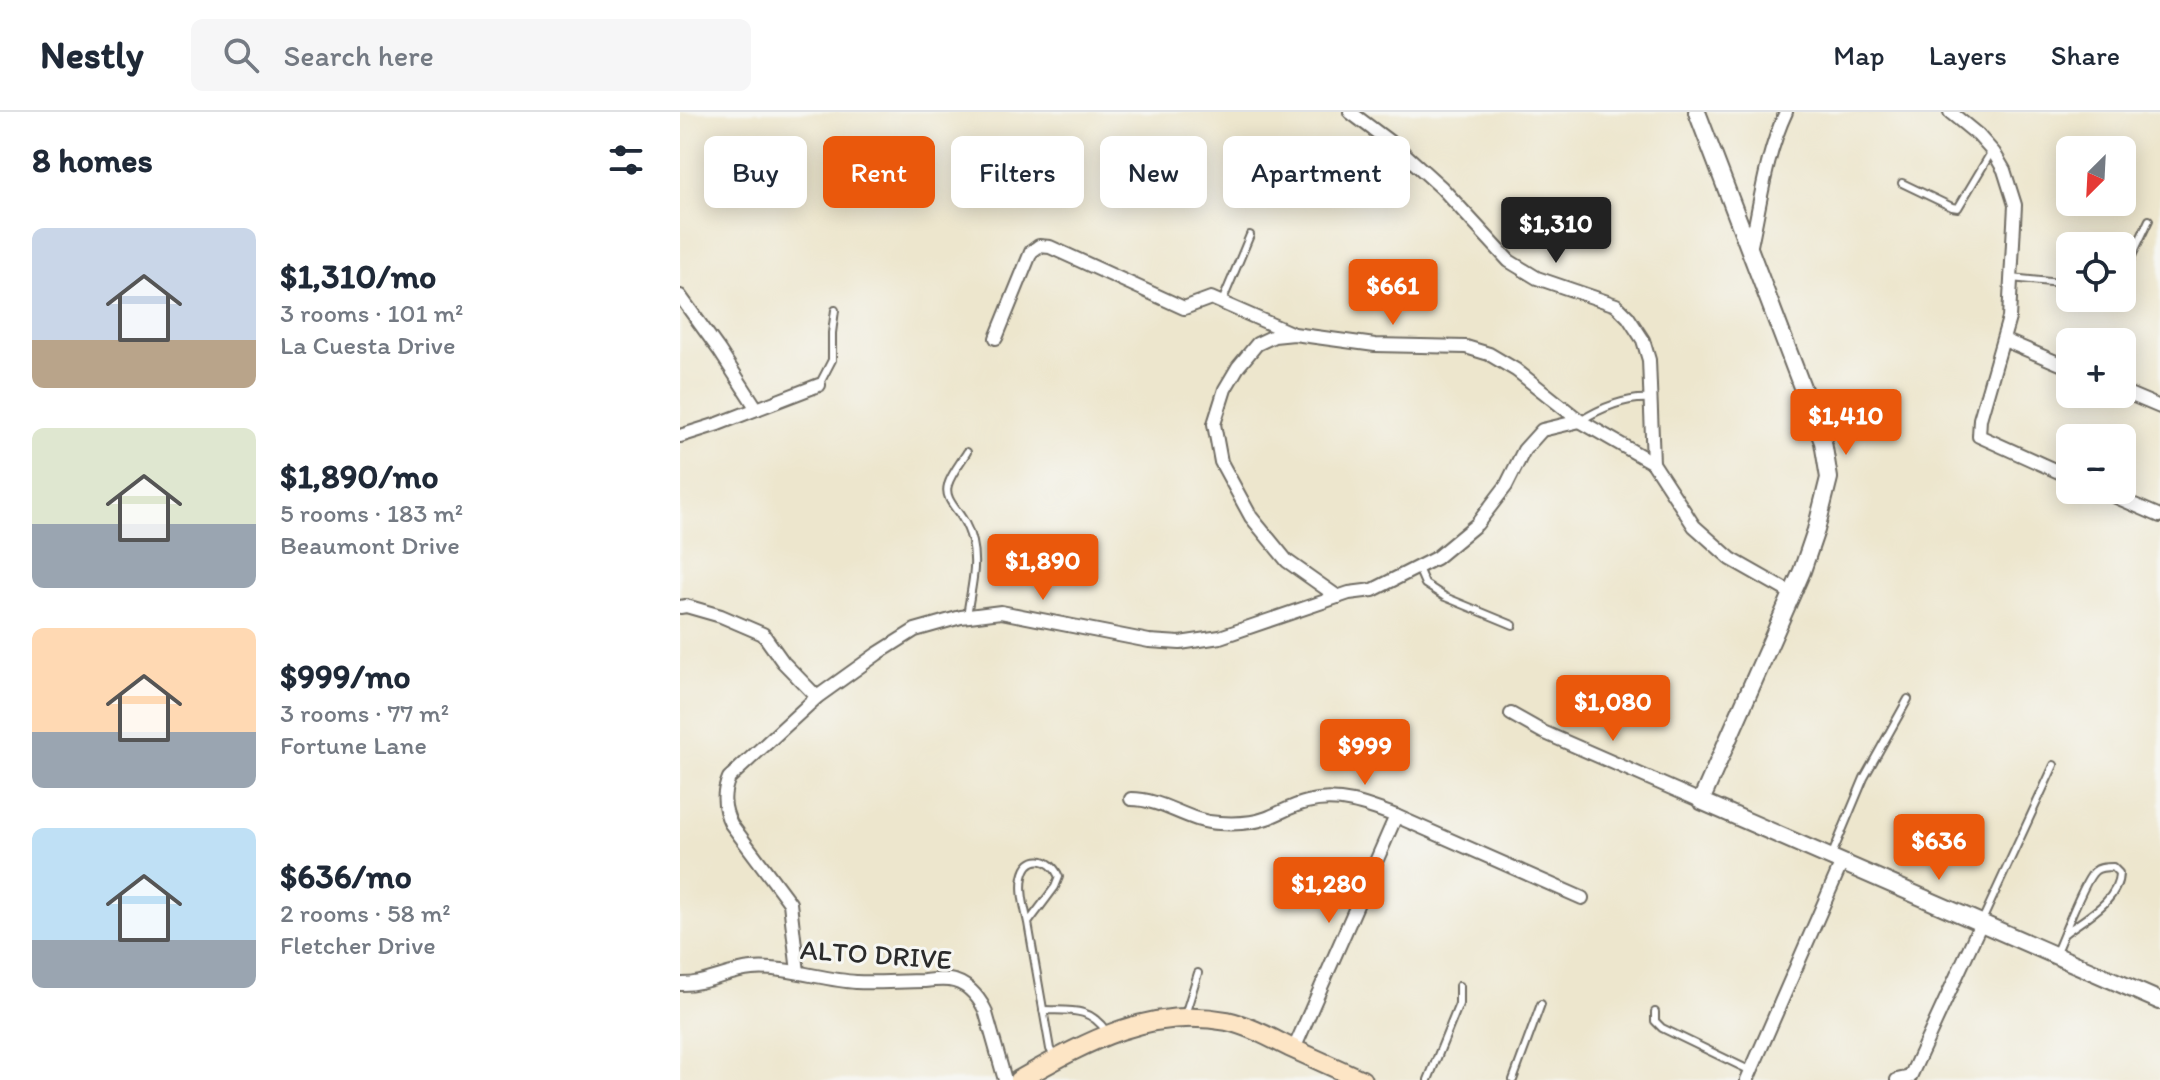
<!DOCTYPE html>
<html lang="en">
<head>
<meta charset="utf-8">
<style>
	:root { --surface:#fff; --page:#f6f6f7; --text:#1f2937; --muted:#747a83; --line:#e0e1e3; --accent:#ea580c }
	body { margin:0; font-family:Itim,sans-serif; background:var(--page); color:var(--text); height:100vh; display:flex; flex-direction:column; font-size:30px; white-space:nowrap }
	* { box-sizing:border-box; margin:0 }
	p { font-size:26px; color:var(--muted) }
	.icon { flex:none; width:44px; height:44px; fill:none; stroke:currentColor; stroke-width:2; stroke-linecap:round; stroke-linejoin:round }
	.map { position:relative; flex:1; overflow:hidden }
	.drawer { display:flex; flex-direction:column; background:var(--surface); width:680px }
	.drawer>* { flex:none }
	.top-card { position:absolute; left:24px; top:24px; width:760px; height:72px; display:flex; gap:16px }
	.needle { width:52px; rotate:204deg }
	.buttons { position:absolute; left:1376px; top:24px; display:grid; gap:16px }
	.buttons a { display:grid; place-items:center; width:80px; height:80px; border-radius:12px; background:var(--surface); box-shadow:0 4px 20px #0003; font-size:40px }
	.price { position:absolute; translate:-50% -68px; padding:0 18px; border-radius:8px; background:var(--accent); color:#fff; font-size:26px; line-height:52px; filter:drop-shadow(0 2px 4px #0008) }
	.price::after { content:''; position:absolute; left:50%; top:48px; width:24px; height:18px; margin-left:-12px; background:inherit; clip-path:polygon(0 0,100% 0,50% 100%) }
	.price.selected { background:#222; color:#fff }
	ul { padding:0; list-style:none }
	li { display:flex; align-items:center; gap:24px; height:200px; padding:0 32px }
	li span { display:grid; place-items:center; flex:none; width:224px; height:160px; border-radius:12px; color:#555 }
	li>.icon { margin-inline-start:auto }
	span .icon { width:96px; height:96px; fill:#fffc; stroke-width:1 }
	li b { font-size:34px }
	h2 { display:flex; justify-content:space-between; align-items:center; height:96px; padding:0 32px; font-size:34px }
	.chip { padding:0 28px; border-radius:12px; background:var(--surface); box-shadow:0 4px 20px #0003; font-size:28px; line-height:72px }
	.chip.selected { background:var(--accent); color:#fff }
	header { display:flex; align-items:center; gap:48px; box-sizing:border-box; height:112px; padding:0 40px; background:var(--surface); border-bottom:2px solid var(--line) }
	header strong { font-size:38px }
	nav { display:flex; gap:44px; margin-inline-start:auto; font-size:28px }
	.search { width:560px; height:72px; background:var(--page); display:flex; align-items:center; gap:20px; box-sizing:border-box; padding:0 28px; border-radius:12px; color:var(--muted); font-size:30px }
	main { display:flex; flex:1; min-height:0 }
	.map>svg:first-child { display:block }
</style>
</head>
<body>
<header>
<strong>Nestly</strong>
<div class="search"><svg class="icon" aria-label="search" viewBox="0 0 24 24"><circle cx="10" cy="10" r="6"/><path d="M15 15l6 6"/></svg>Search here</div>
<nav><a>Map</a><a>Layers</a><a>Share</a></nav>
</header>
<main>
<section class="drawer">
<h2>8 homes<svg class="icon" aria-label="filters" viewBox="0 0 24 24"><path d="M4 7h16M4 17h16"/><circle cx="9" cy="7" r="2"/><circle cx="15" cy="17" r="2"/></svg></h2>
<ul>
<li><span style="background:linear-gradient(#c9d6e8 70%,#b9a48a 0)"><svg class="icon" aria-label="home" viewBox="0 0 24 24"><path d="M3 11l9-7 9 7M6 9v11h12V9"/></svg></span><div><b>$1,310/mo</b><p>3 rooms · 101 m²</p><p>La Cuesta Drive</p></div></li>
<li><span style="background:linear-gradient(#dfe7d0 60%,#9aa5b1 0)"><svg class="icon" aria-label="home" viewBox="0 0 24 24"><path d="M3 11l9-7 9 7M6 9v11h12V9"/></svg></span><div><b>$1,890/mo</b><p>5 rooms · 183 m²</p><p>Beaumont Drive</p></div></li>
<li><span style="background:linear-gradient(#ffd9b3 65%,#9aa5b1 0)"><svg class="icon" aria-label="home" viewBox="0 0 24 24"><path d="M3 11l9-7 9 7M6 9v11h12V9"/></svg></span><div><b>$999/mo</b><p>3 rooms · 77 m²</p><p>Fortune Lane</p></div></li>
<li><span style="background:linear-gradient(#bfe0f5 70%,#9aa5b1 0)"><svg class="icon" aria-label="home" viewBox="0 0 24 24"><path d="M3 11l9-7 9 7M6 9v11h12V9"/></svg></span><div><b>$636/mo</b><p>2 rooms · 58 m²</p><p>Fletcher Drive</p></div></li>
</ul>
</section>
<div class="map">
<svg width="1480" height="968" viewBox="0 0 1480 968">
	<rect width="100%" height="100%" fill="#f6f6f2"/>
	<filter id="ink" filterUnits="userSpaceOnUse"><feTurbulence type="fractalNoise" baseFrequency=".0125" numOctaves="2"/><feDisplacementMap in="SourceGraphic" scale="16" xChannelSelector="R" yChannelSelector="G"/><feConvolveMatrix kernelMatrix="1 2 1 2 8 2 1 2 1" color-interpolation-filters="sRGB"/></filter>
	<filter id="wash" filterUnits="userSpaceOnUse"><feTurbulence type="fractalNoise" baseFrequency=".006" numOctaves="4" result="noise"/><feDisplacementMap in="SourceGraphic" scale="32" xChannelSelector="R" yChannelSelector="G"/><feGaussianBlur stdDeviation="1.8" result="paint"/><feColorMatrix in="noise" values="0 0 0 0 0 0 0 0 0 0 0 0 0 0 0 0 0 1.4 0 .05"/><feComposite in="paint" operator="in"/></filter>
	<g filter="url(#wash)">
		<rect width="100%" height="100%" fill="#ede6cd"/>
	</g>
	<g filter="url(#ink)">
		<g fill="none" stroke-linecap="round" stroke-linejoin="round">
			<g stroke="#6f6c64" stroke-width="10">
				<g id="service">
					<path d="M1222 71 1272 95 1278 96 1312 39"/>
					<path d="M1442 165 1469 108"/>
					<path d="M1331 166 1390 172"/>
					<path d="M542 190 570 123"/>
					<path d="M139 273 152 248V221L155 198"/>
					<path d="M900 309C921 296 945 285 971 287"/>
					<path d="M287 340C281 350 271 362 268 373 264 386 276 396 282 406 286 412 290 422 292 430 298 456 290 479 287 505"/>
					<path d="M738 456 745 472 765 485 833 513"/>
					<path d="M1151 745 1184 666 1228 587"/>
					<path d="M348 811C345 797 340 780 343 765 348 741 371 745 379 765L375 775 348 811 370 937 374 944"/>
					<path d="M1301 811 1374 653"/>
					<path d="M1376 840C1383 825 1405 766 1415 759 1419 755 1427 755 1433 755L1439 761C1439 789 1405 806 1385 821"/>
					<path d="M363 898C389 899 409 894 426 919"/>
					<path d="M975 900V909L982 916 1071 959"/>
					<path d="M505 903 518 861"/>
					<path d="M748 968 779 892V874"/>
					<path d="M833 968 861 892"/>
				</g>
			</g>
			<g stroke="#6f6c64" stroke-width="16">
				<g id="minor">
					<path d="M670 0 718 36 762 76 829 149 857 166 936 193 948 205 963 228 969 248 973 351"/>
					<path d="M1270 0 1298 23 1314 41 1324 58 1335 93 1329 206 1300 307 1299 324 1390 365"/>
					<path d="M1070 138C1080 93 1086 42 1106 0"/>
					<path d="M0 184 39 238 77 297"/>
					<path d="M316 226 351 140 359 134 370 135 504 196 531 186 611 221"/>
					<path d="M1324 228 1390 256"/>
					<path d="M1442 279 1480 295"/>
					<path d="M0 324 38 312 139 273"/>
					<path d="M1420 378 1480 404"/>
					<path d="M658 485 607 449 571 405 541 350 534 312 545 277 558 255 577 232 594 224 614 222 695 233 786 235 809 242 836 258 900 309 973 351 1014 414 1051 447 1111 481"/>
					<path d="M0 495 6 494 41 504 83 522 103 550 137 585"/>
					<path d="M831 602 863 620 1021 689"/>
					<path d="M451 687C484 687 507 710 539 711 555 712 571 712 587 706 600 701 613 693 627 690 658 682 687 693 716 704L902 786"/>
					<path d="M118 860 110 791 51 712C43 696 42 682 49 666L137 585 197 542 235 518 281 505 321 500 469 529 500 531 540 525 669 481 693 478 756 446 797 412 826 374 844 338 862 318 900 309"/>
					<path d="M0 872C25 873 47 859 72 857 104 854 143 868 176 870 198 871 221 869 244 869 252 868 261 867 269 868 286 870 298 884 305 898L325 968"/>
					<path d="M614 937 716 704"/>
					<path d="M1067 968 1162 750"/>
					<path d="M1217 968 1230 965 1301 811"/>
				</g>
			</g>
			<g stroke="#6f6c64" stroke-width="20">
				<path id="tertiary" d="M1017 0 1143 330 1149 366 1136 418 1122 459 1021 689 1480 889"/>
			</g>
			<g stroke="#6f6c64" stroke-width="22">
				<path id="secondary" d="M339 968C405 931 468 894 547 909 569 914 589 925 609 935 633 946 658 957 682 968"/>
			</g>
			<use href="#service" stroke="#fff" stroke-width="6"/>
			<use href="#minor" stroke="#fff" stroke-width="12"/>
			<use href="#tertiary" stroke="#fff" stroke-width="16"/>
			<use href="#secondary" stroke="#fde5c5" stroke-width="18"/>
		</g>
	</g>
	<g text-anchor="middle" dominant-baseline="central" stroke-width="6" stroke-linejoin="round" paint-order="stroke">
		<g font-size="28" fill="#2b2b2b" stroke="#f6f6f2">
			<text transform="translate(196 842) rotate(4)">ALTO DRIVE</text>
		</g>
	</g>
</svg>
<div class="buttons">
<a><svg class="needle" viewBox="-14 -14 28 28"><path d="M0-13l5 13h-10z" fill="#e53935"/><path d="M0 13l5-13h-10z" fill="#747a83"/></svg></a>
<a><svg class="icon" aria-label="locate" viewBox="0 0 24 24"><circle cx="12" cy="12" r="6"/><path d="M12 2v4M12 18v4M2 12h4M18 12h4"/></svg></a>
<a>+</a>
<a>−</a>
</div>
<b class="price selected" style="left:876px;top:153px">$1,310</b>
<b class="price" style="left:713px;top:215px">$661</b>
<b class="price" style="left:1166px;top:345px">$1,410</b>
<b class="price" style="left:363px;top:490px">$1,890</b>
<b class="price" style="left:933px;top:631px">$1,080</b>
<b class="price" style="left:685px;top:675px">$999</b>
<b class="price" style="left:1259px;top:770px">$636</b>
<b class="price" style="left:649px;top:813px">$1,280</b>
<div class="top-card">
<a class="chip">Buy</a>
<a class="chip selected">Rent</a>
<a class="chip">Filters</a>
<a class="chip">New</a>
<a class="chip">Apartment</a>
</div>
</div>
</main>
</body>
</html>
